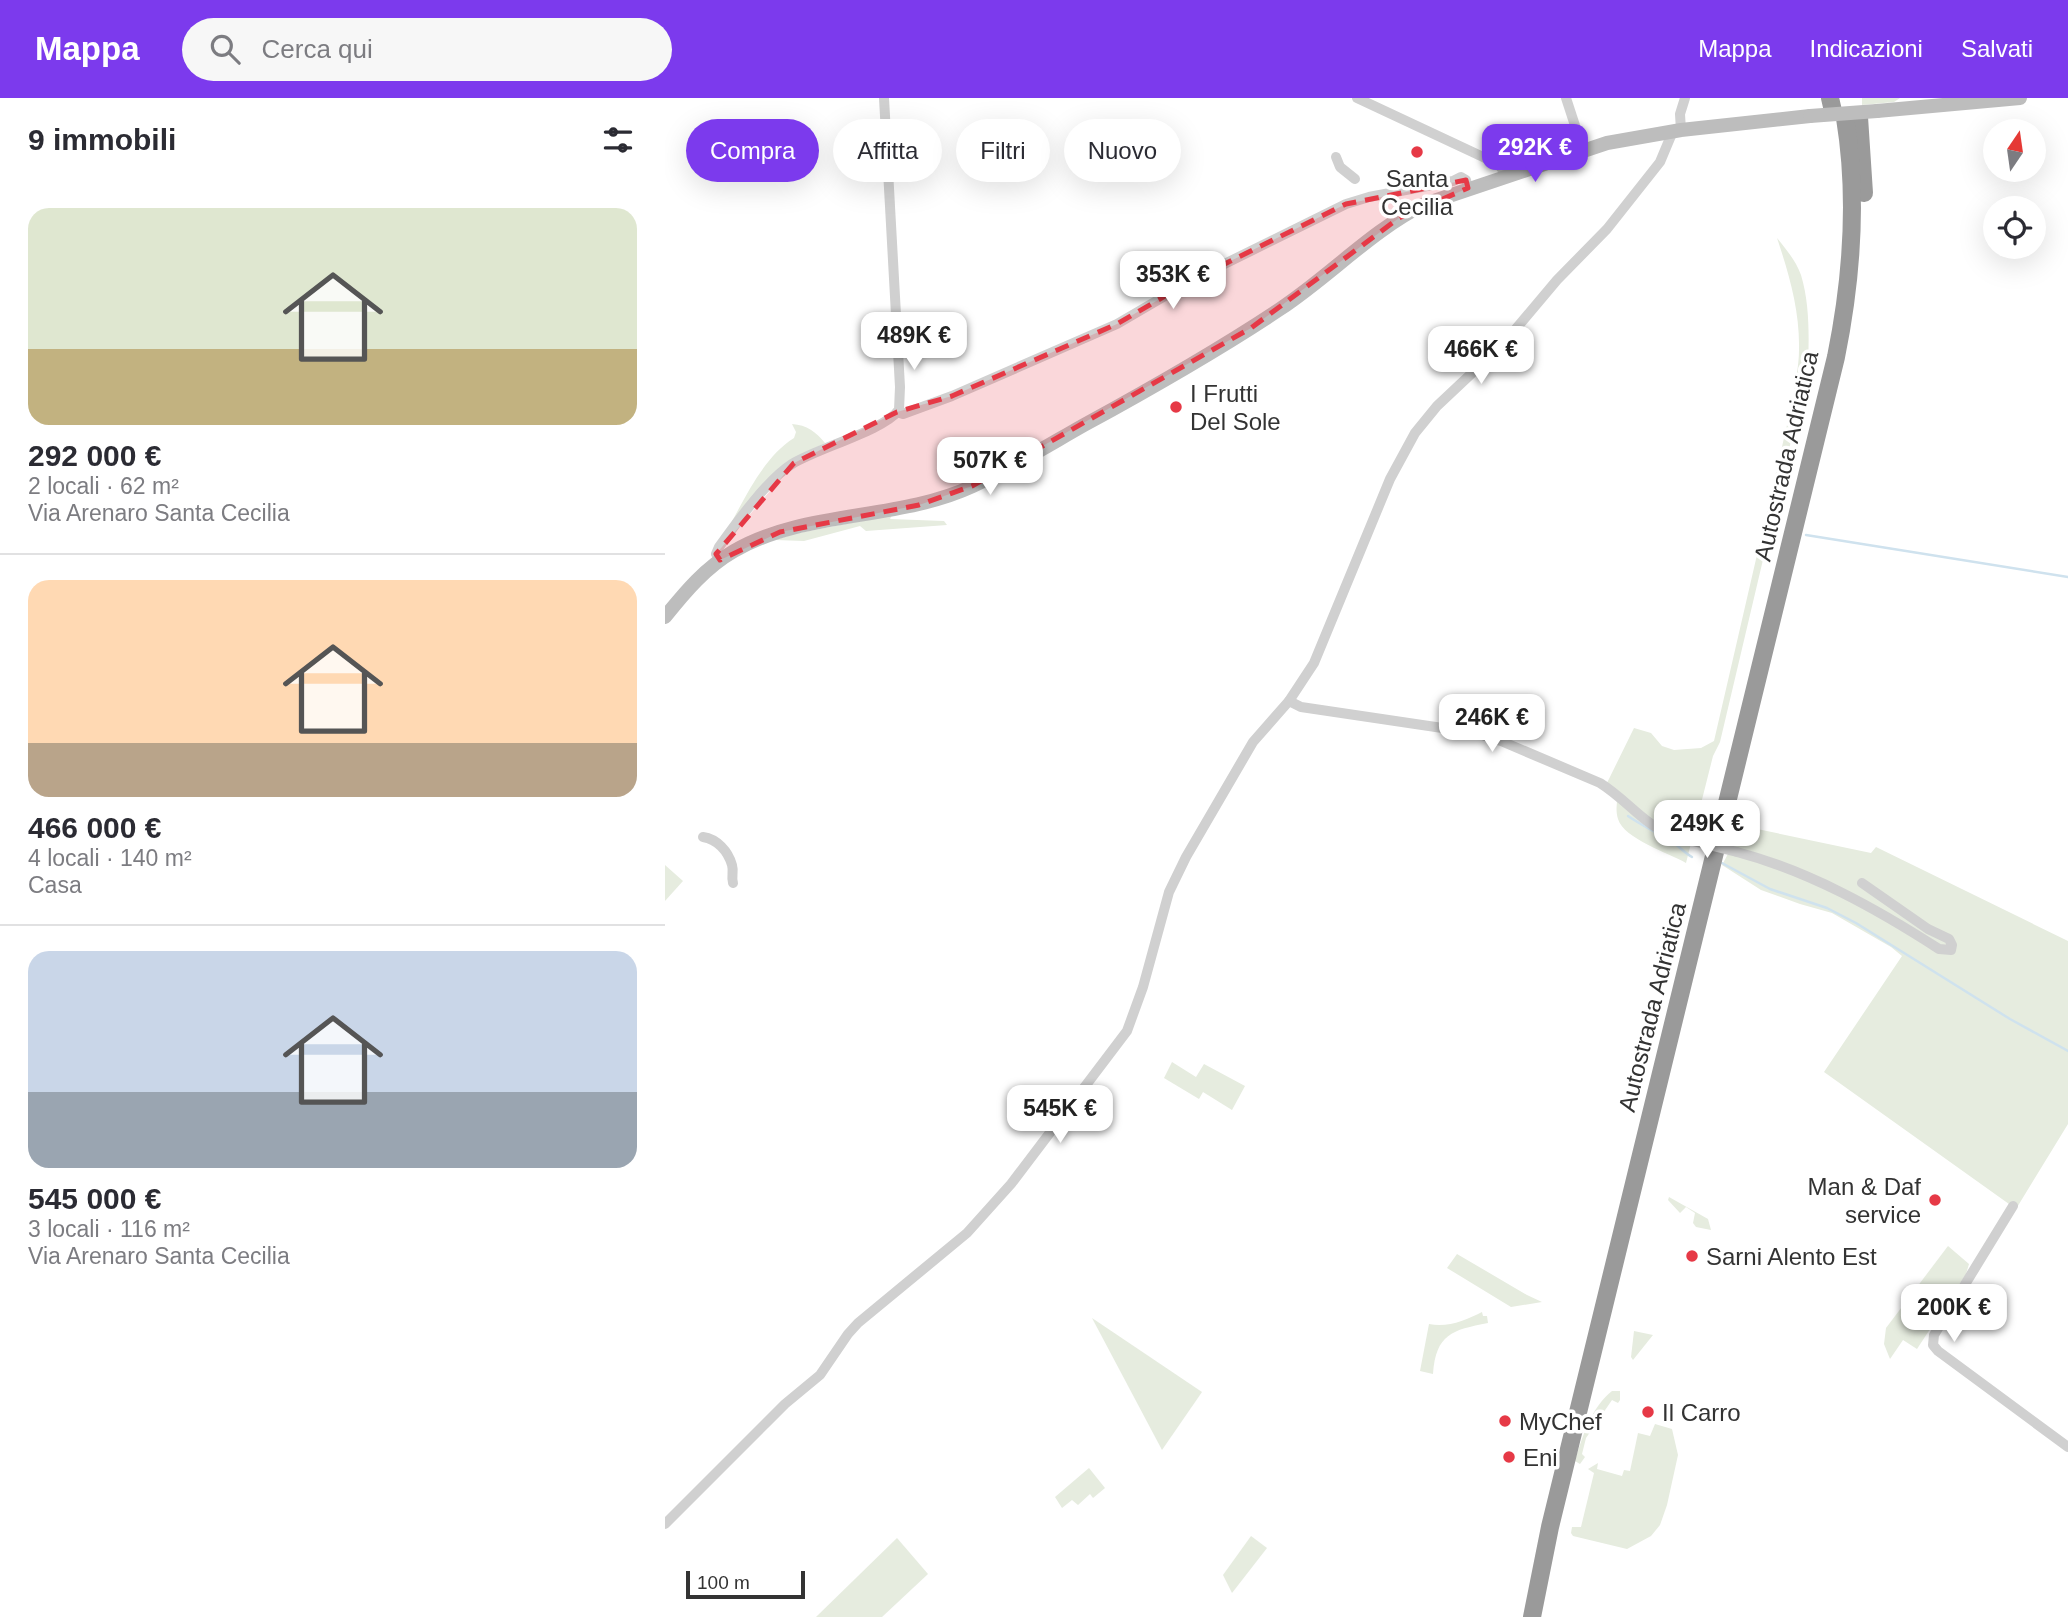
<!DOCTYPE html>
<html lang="it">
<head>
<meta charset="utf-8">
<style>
	:root { --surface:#fff; --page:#f7f7f7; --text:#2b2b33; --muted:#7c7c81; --line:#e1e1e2; --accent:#7c3aed }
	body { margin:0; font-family:Arial,sans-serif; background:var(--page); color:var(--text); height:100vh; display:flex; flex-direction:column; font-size:26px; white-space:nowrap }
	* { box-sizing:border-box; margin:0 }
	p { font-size:23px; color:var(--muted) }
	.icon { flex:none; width:38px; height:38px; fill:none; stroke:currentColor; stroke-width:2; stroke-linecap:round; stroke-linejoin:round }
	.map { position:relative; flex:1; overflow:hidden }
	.panel { display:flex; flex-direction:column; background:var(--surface); width:665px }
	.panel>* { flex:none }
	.banner { position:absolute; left:21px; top:21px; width:665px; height:63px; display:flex; gap:14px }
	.needle { width:46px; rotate:13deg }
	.buttons { position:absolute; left:1318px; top:21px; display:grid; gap:14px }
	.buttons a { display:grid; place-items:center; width:63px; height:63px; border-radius:50%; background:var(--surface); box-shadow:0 7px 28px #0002; font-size:35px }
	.scale { position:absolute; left:21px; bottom:18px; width:119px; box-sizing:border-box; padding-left:7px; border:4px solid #333; border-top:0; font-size:19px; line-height:24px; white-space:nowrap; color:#333; -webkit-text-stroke:5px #fff; paint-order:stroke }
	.price { position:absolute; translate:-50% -60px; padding:0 16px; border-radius:14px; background:#fff; color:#222; font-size:23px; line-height:46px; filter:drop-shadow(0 2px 4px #0008) }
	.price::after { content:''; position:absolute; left:50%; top:42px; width:21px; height:16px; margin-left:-10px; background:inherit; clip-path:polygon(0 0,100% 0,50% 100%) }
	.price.selected { background:var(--accent); color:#fff }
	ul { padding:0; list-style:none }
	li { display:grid; align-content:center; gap:14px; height:371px; padding:0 28px }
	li+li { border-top:2px solid var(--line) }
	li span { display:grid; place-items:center; height:217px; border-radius:21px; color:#555 }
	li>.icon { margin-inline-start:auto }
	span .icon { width:126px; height:126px; fill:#fffc; stroke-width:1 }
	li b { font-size:30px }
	h2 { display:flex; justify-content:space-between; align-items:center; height:84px; padding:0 28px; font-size:30px }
	.chip { padding:0 24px; border-radius:32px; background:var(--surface); box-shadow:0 7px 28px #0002; font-size:24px; line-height:63px }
	.chip.selected { background:var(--accent); color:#fff }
	header { display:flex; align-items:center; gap:42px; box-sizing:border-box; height:98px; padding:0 35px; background:var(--accent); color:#fff }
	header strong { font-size:33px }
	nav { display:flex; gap:38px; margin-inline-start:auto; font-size:24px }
	.search { width:490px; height:63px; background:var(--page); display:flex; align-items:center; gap:18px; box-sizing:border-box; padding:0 24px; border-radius:38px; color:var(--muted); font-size:26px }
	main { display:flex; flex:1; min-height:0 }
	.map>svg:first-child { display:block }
</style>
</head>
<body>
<header>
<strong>Mappa</strong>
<div class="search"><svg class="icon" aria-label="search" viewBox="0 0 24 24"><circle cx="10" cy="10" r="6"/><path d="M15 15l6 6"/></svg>Cerca qui</div>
<nav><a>Mappa</a><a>Indicazioni</a><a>Salvati</a></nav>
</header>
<main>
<section class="panel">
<h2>9 immobili<svg class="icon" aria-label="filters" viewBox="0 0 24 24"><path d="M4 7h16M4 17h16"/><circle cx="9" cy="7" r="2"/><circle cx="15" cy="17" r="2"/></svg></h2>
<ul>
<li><span style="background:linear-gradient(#dfe7d0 65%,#c2b280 0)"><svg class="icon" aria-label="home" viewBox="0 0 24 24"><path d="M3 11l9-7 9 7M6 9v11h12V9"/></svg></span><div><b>292 000 €</b><p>2 locali · 62 m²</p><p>Via Arenaro Santa Cecilia</p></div></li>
<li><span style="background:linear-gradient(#ffd9b3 75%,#b9a48a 0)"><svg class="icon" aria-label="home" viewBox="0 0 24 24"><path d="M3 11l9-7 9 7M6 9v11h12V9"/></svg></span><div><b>466 000 €</b><p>4 locali · 140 m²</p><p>Casa</p></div></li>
<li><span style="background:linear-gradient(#c9d6e8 65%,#9aa5b1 0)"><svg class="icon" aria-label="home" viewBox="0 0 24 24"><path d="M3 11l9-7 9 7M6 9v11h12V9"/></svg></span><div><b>545 000 €</b><p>3 locali · 116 m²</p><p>Via Arenaro Santa Cecilia</p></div></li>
</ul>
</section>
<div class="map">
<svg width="1403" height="1519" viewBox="0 0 1403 1519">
	<rect width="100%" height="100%" fill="#fff"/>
	<g fill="#e6ecdf">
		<path d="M1197 0H1235L1229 4 1197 7Z"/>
		<path d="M1112 140C1121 151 1131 163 1136 177 1145 207 1144 240 1143 271L1055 644 1048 658 1021 765C1004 755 959 741 953 721 948 704 959 702 941 687L969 630 986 635 997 648 1009 652 1036 650 1049 643 1128 301C1130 285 1134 268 1134 252 1135 213 1124 176 1112 140Z"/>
		<path d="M127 326C142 327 151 334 160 345L134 358 66 425C82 396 100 358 129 340L131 334Z"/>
		<path d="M227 417 225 421 279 423 282 427 201 433 195 428 139 443 110 442 129 436Z"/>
		<path d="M1078 728 1206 755 1211 749 1403 843V1026L1351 1111 1159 974 1237 858 1226 849 1167 815 1135 806 1096 792 1057 767Z"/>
		<path d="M0 767 18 783 0 803Z"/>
		<path d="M507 964 531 979 539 966 580 988 567 1012 538 994 534 1001 499 980Z"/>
		<path d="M1004 1099 1043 1121 1046 1132 1031 1129 1028 1125 1030 1115 1021 1109 1015 1115 1003 1102Z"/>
		<path d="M1283 1148 1304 1166 1301 1176 1252 1251 1238 1242 1225 1261 1219 1246 1221 1230Z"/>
		<path d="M792 1156 862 1197 877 1204 846 1209 782 1170Z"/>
		<path d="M817 1214 818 1218H822L823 1225C787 1232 771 1236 768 1276L755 1273 764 1226C783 1230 801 1222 817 1214Z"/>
		<path d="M427 1220 537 1294 497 1352Z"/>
		<path d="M969 1233 988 1237 968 1262 966 1259Z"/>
		<path d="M947 1293H955V1302L953 1305 947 1302 921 1340 917 1356 920 1359 915 1366 910 1363C918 1337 926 1310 947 1293Z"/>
		<path d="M990 1326 1007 1331 1013 1357 1002 1407 995 1427 986 1438 962 1451 908 1438 906 1435 907 1429H916L929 1375 923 1371 933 1365 932 1371 957 1378 959 1372 965 1373 973 1335 985 1338Z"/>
		<path d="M424 1370 440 1390 428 1400 425 1396 413 1407 407 1402 397 1410 390 1399Z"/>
		<path d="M586 1438 602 1450 567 1495 558 1477Z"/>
		<path d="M232 1440 263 1476 217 1519H151Z"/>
	</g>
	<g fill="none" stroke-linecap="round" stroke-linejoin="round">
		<g stroke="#cfe2ee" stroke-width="2.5">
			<path d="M1141 437 1403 479"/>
			<path d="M963 718C976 727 989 733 1003 741 1012 746 1018 754 1027 759"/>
			<path d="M1057 765 1105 791 1162 810 1191 825 1345 921 1403 953"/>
		</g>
		<g stroke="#d0d0d0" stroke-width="10">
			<path d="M692 0 833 66 842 77"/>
			<path d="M901 0 918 52"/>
			<path d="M1016 32 1015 16 1020 0"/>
			<path d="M671 59 675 69 690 81"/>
			<path d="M232 314 238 316 287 298 452 226 529 181 681 106 704 99 788 83 796 79 801 82 803 90"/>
			<path d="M55 462 51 456 54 449C72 424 102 382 127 366 152 350 218 333 234 312L235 289 219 0"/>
			<path d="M624 603 636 609 811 635 836 643 935 685C967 705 979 731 1020 741"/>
			<path d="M38 739C52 741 63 753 67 767 69 774 66 778 68 785"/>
			<path d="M1072 754C1144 773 1212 811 1274 851L1286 852 1287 847 1284 841 1263 831 1197 785"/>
			<path d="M1348 1108 1269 1237 1268 1247 1273 1253 1403 1349"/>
			<path d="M0 1426 120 1306 155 1277 183 1236 193 1225 302 1135 346 1086 462 933 478 889 504 794 521 759 588 644 624 603 649 565 725 381 750 335 772 308 839 245 892 182 942 131 995 64 1008 33"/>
		</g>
		<g stroke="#bdbdbd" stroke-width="14">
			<path d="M1212 13 1355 0"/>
			<path d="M0 519C20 494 41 469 69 453 139 412 233 423 308 388 346 370 382 348 419 327 485 291 552 253 615 211 665 178 707 132 760 106L942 45 1016 32 1145 18"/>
		</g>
		<g stroke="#9a9a9a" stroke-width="18">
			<path d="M1165 0 1168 13"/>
			<path d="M1194 19 1199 95"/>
			<path d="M867 1519 885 1429 1171 259C1187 180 1193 100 1180 20"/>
		</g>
		<path stroke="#d0d0d0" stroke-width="10" d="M1020 741 1072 754"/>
		<path stroke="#bdbdbd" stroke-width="14" d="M1145 18 1212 13"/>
	</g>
	<path fill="#e63946" fill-opacity="0.2" stroke="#e63946" stroke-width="5" stroke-dasharray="14 9" stroke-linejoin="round" d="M801 82 803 90 734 120 586 230 307 388 254 407 115 434 55 462 51 456 129 365 232 314 287 298 452 226 529 181 681 106Z"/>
	<g fill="#e63946" stroke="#fff" stroke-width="2.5">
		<circle cx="752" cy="54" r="7"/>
		<circle cx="511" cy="309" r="7"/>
		<circle cx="1270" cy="1102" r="7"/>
		<circle cx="1027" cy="1158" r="7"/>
		<circle cx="983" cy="1314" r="7"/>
		<circle cx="840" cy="1323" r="7"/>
		<circle cx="844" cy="1359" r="7"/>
	</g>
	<g text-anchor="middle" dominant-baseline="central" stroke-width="7" stroke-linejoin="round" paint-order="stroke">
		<g font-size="24" fill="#333" stroke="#fff" text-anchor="start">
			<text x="752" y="80" text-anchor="middle">Santa<tspan x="752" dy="28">Cecilia</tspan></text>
			<text x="525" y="295">I Frutti<tspan x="525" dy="28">Del Sole</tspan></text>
			<text x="1256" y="1088" text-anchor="end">Man &amp; Daf<tspan x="1256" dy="28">service</tspan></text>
			<text x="1041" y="1158">Sarni Alento Est</text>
			<text x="997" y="1314">Il Carro</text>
			<text x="854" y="1323">MyChef</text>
			<text x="858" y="1359">Eni</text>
		</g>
		<g font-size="24" fill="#333" stroke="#fff">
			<text transform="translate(1121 358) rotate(-77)">Autostrada Adriatica</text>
			<text transform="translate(987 909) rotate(-76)">Autostrada Adriatica</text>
		</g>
	</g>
</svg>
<div class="buttons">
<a><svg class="needle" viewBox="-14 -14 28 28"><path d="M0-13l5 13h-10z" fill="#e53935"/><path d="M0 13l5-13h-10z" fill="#7c7c81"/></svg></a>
<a><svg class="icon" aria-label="locate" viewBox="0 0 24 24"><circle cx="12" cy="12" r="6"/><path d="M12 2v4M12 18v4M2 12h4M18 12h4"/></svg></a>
</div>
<div class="scale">100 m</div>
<b class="price selected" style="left:870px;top:86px">292K €</b>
<b class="price" style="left:508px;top:213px">353K €</b>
<b class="price" style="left:249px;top:274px">489K €</b>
<b class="price" style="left:816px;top:288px">466K €</b>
<b class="price" style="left:325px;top:399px">507K €</b>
<b class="price" style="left:827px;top:656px">246K €</b>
<b class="price" style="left:1042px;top:762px">249K €</b>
<b class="price" style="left:395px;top:1047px">545K €</b>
<b class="price" style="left:1289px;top:1246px">200K €</b>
<div class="banner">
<a class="chip selected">Compra</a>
<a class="chip">Affitta</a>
<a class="chip">Filtri</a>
<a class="chip">Nuovo</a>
</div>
</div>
</main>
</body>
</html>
